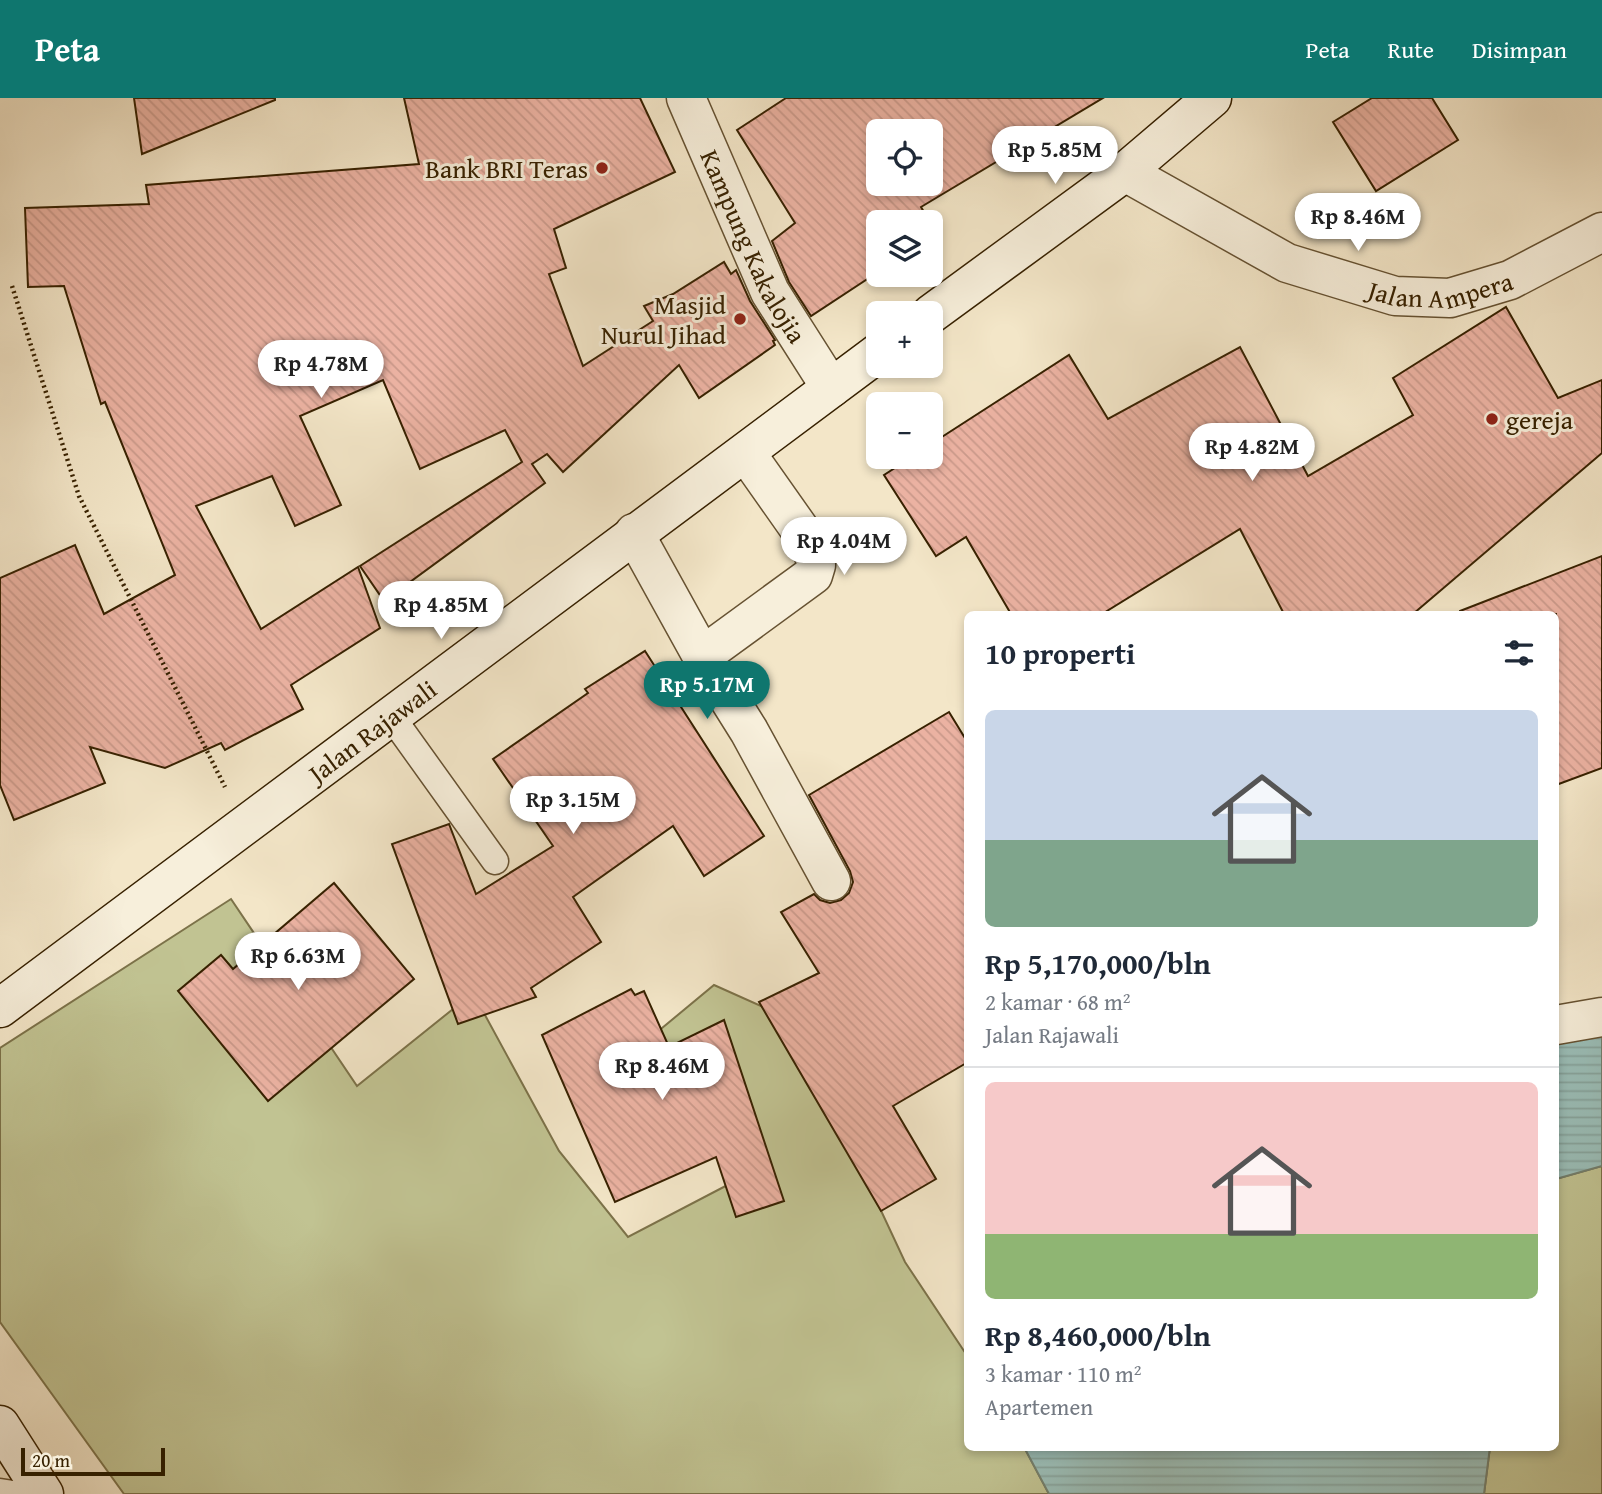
<!DOCTYPE html>
<html lang="id">
<head>
<meta charset="utf-8">
<style>
	:root { --surface:#fff; --page:#f6f6f7; --text:#1f2937; --muted:#747a83; --line:#e0e1e3; --accent:#0f766e }
	body { margin:0; font-family:"Gentium Book Plus",serif; background:var(--page); color:var(--text); height:100vh; display:flex; flex-direction:column; font-size:26px; white-space:nowrap }
	* { box-sizing:border-box; margin:0 }
	p { font-size:23px; color:var(--muted) }
	.icon { flex:none; width:38px; height:38px; fill:none; stroke:currentColor; stroke-width:2; stroke-linecap:round; stroke-linejoin:round }
	.map { position:relative; flex:1; overflow:hidden }
	.panel { position:absolute; left:964px; top:513px; width:595px; height:840px; display:flex; flex-direction:column; background:var(--surface); border-radius:10px; box-shadow:0 4px 10px #0003 }
	.panel>* { flex:none }
	.fabs { position:absolute; left:866px; top:21px; display:grid; gap:14px }
	.fabs a { display:grid; place-items:center; width:77px; height:77px; border-radius:10px; background:var(--surface); box-shadow:0 4px 10px #0003; font-size:35px }
	.scale { position:absolute; left:21px; bottom:18px; width:144px; box-sizing:border-box; padding-left:7px; border:4px solid #372100; border-top:0; font-size:19px; line-height:24px; white-space:nowrap; color:#372100; -webkit-text-stroke:5px #f7efdb; paint-order:stroke }
	.price { position:absolute; translate:-50% -60px; padding:0 16px; border-radius:24px; background:#fff; color:#222; font-size:23px; line-height:46px; filter:drop-shadow(0 2px 4px #0008) }
	.price::after { content:''; position:absolute; left:50%; top:42px; width:21px; height:16px; margin-left:-10px; background:inherit; clip-path:polygon(0 0,100% 0,50% 100%) }
	.price.on { background:var(--accent); color:#fff }
	ul { padding:0; list-style:none }
	li { display:grid; align-content:center; gap:14px; height:371px; padding:0 21px }
	li+li { border-top:2px solid var(--line) }
	li span { display:grid; place-items:center; height:217px; border-radius:10px; color:#555 }
	li>.icon { margin-inline-start:auto }
	span .icon { width:126px; height:126px; fill:#fffc; stroke-width:1 }
	li b { font-size:30px }
	h2 { display:flex; justify-content:space-between; align-items:center; height:84px; padding:0 21px; font-size:30px }
	header { display:flex; align-items:center; gap:42px; box-sizing:border-box; height:98px; padding:0 35px; background:var(--accent); color:#fff }
	header strong { font-size:33px }
	nav { display:flex; gap:38px; margin-inline-start:auto; font-size:24px }
	.map>svg:first-child { display:block }
</style>
</head>
<body>
<header>
<strong>Peta</strong>
<nav><a>Peta</a><a>Rute</a><a>Disimpan</a></nav>
</header>
<div class="map">
<svg width="1602" height="1396" viewBox="0 0 1602 1396">
	<defs>
		<pattern id="water-rules" width="6" height="5" patternUnits="userSpaceOnUse" patternTransform="scale(1.75)"><rect width="6" height="5" fill="#9bbfb9"/><path d="M0 2.5h6" fill="none" stroke="#86a49d"/></pattern>
		<pattern id="building-back-hatch" width="6" height="6" patternUnits="userSpaceOnUse" patternTransform="scale(1.75)"><rect width="6" height="6" fill="#ebb2a2"/><path d="M-1 5l2 2M0 0l6 6M5-1l2 2" fill="none" stroke="#ca998a"/></pattern>
	</defs>
	<rect width="100%" height="100%" fill="#f3e6c8"/>
	<filter id="stains"><feTurbulence type="fractalNoise" baseFrequency=".00286" numOctaves="4"/><feColorMatrix values="0 0 0 0 .2 0 0 0 0 .09 0 0 0 0 .02 0 0 0 .5 -.17"/></filter>
	<radialGradient id="worn" r=".72"><stop offset=".6" stop-color="#630" stop-opacity="0"/><stop offset="1" stop-color="#630" stop-opacity=".3"/></radialGradient>
	<g fill="#c1c392" stroke="#7c7249" stroke-width="2">
		<path d="M231 801 357 988 473 895 559 1053 628 1139 739 1081 650 940 714 887 792 922 905 1164 968 1259V1349H1024L1049 1396H124L0 1224V950Z"/>
		<path d="M1602 1068V1396H1484L1490 1349H1556V1081Z"/>
	</g>
	<g fill="url(#water-rules)" stroke="#73806f" stroke-width="2">
		<path d="M1602 938V1068L1556 1081V944Z"/>
		<path d="M1024 1349H1490L1484 1396H1049Z"/>
	</g>
	<g fill="url(#building-back-hatch)" stroke="#372100" stroke-width="2" fill-rule="evenodd">
		<path d="M134 0H275V2L142 56Z"/>
		<path d="M404 0H640L675 74 554 131 566 170 549 176 583 268 653 223 644 208 673 196 724 164 731 176 736 172 750 203 775 242 773 243 775 247 699 300 679 267 563 374 547 356 532 366 545 385 384 503 360 468 522 364 505 332 420 371 383 282 300 318 341 407 295 428 272 378 196 408 261 531 358 469 380 530 291 587 303 611 225 652 221 645 165 670 90 649 105 685 14 722 0 687V480L75 447 104 516 175 477 105 304 101 306 64 188 28 189 25 110 149 106 146 87 419 66Z"/>
		<path d="M786 0H1103L921 109 930 124H878V174L811 218 789 184 772 143 795 125 737 32ZM878 33H931V86H878Z"/>
		<path d="M1372 0H1432L1458 42 1376 93 1333 24Z"/>
		<path d="M1506 209 1558 300 1602 282V355L1413 516H1284L1240 431 1102 516H1011L966 439 936 458 884 377 912 359H931V346L1069 257 1108 321 1240 249 1308 378 1413 317 1393 280Z"/>
		<path d="M1602 458V670L1556 687V516H1460V513Z"/>
		<path d="M645 553 764 738 704 778 673 728 573 799 601 844 531 890 536 899 458 926 392 746 449 726 476 796 553 748 493 661 588 595 585 591Z"/>
		<path d="M949 614 968 645V964L893 1008 936 1081 881 1113 759 904 819 875 781 814 814 796 820 802 830 805 841 802 849 795 853 784 850 773 809 697Z"/>
		<path d="M334 785 414 881 268 1003 178 893 221 857 233 871Z"/>
		<path d="M631 891 635 897 644 893 669 949 724 922 784 1103 736 1119 716 1059 615 1104 542 937Z"/>
	</g>
	<g fill="none" stroke-linecap="round" stroke-linejoin="round">
		<g stroke="#665232" stroke-width="29">
			<g id="service">
				<path d="M391 618 495 763"/>
				<path d="M0 1394 13 1396"/>
			</g>
		</g>
		<g stroke="#665232" stroke-width="41">
			<g id="minor">
				<path id="s1" d="M686 0 770 194 831 290"/>
				<path id="s2" d="M1125 74 1287 165 1395 198 1450 200 1510 182 1602 134"/>
				<path d="M634 435 702 558 749 633 831 783"/>
				<path d="M702 558 813 477 816 467 815 460 808 443 746 355"/>
				<path d="M1556 927 1602 919"/>
			</g>
		</g>
		<g stroke="#372100" stroke-width="41">
			<g id="secondary">
				<path d="M931 216 1125 74 1212 0"/>
				<path id="s3" d="M0 910 878 255"/>
				<path d="M0 1327 44 1396"/>
			</g>
		</g>
		<path stroke="#372100" stroke-width="4.5" stroke-dasharray="2 3.5" stroke-linecap="butt" d="M12 188 79 398 225 689"/>
		<use href="#service" stroke="#f7efdb" stroke-width="26"/>
		<use href="#minor" stroke="#f7efdb" stroke-width="38"/>
		<use href="#secondary" stroke="#f7efdb" stroke-width="38"/>
	</g>
	<g fill="#8f2418" stroke="#f7efdb" stroke-width="2.5">
		<circle cx="602" cy="70" r="7"/>
		<circle cx="740" cy="221" r="7"/>
		<circle cx="1492" cy="321" r="7"/>
	</g>
	<g text-anchor="middle" dominant-baseline="central" stroke-width="6" stroke-linejoin="round" paint-order="stroke">
		<g font-size="26" fill="#372100" stroke="#f7efdb" text-anchor="end">
			<text x="588" y="70">Bank BRI Teras</text>
			<text x="726" y="206">Masjid<tspan x="726" dy="30">Nurul Jihad</tspan></text>
			<text x="1506" y="321" text-anchor="start">gereja</text>
		</g>
		<g font-size="26" fill="#372100" stroke="#f7efdb">
			<text stroke="none"><textPath href="#s1" startOffset="163">Kampung Kakalojia</textPath></text>
			<text stroke="none"><textPath href="#s2" startOffset="345">Jalan Ampera</textPath></text>
			<text stroke="none"><textPath href="#s3" startOffset="464">Jalan Rajawali</textPath></text>
		</g>
	</g>
	<rect width="100%" height="100%" filter="url(#stains)"/>
	<rect width="100%" height="100%" fill="url(#worn)"/>
</svg>
<div class="fabs">
<a><svg class="icon" aria-label="locate" viewBox="0 0 24 24"><circle cx="12" cy="12" r="6"/><path d="M12 2v4M12 18v4M2 12h4M18 12h4"/></svg></a>
<a><svg class="icon" aria-label="layers" viewBox="0 0 24 24"><path d="M12 4l9 5-9 5-9-5zM3 14l9 5 9-5"/></svg></a>
<a>+</a>
<a>−</a>
</div>
<div class="scale">20 m</div>
<b class="price" style="left:1055px;top:88px">Rp 5.85M</b>
<b class="price" style="left:1358px;top:155px">Rp 8.46M</b>
<b class="price" style="left:321px;top:302px">Rp 4.78M</b>
<b class="price" style="left:1252px;top:385px">Rp 4.82M</b>
<b class="price" style="left:844px;top:479px">Rp 4.04M</b>
<b class="price" style="left:441px;top:543px">Rp 4.85M</b>
<b class="price on" style="left:707px;top:623px">Rp 5.17M</b>
<b class="price" style="left:573px;top:738px">Rp 3.15M</b>
<b class="price" style="left:298px;top:894px">Rp 6.63M</b>
<b class="price" style="left:662px;top:1004px">Rp 8.46M</b>
<section class="panel">
<h2>10 properti<svg class="icon" aria-label="filters" viewBox="0 0 24 24"><path d="M4 7h16M4 17h16"/><circle cx="9" cy="7" r="2"/><circle cx="15" cy="17" r="2"/></svg></h2>
<ul>
<li><span style="background:linear-gradient(#c9d6e8 60%,#7fa58c 0)"><svg class="icon" aria-label="home" viewBox="0 0 24 24"><path d="M3 11l9-7 9 7M6 9v11h12V9"/></svg></span><div><b>Rp 5,170,000/bln</b><p>2 kamar · 68 m²</p><p>Jalan Rajawali</p></div></li>
<li><span style="background:linear-gradient(#f6c9c9 70%,#8fb573 0)"><svg class="icon" aria-label="home" viewBox="0 0 24 24"><path d="M3 11l9-7 9 7M6 9v11h12V9"/></svg></span><div><b>Rp 8,460,000/bln</b><p>3 kamar · 110 m²</p><p>Apartemen</p></div></li>
</ul>
</section>
</div>
</body>
</html>
